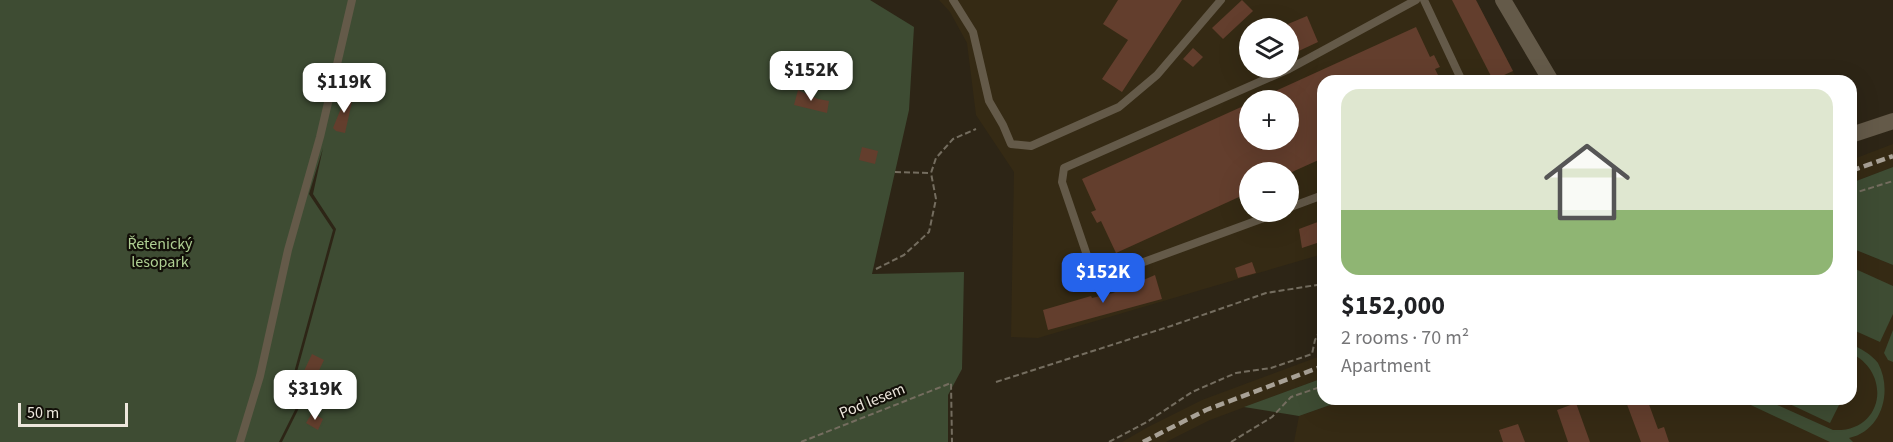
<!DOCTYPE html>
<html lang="en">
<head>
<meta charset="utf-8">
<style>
	:root { --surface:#fff; --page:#f2f2f2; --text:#202124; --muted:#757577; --line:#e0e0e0; --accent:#2563eb }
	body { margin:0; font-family:"Source Sans 3",sans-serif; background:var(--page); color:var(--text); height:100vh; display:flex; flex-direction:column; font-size:22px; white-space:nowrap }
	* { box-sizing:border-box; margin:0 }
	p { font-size:20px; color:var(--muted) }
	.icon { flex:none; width:33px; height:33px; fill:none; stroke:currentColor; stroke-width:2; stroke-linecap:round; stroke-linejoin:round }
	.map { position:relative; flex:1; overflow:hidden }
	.panel { position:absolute; left:1317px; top:75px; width:540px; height:330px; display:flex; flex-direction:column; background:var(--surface); border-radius:18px; box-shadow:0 6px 24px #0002 }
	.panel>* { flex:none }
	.fabs { position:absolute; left:1239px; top:18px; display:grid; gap:12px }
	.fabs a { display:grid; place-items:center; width:60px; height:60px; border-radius:50%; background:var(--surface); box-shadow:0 6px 24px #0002; font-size:30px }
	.scale { position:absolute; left:18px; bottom:15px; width:110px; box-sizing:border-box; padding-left:6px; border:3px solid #ede7dd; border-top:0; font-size:16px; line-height:21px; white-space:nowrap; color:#ede7dd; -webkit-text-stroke:4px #120f08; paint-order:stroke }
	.price { position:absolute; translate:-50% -51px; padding:0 14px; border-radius:12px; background:#fff; color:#222; font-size:20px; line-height:39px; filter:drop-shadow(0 2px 3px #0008) }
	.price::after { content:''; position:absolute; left:50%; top:36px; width:18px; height:14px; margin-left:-9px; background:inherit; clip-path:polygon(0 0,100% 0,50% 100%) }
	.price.current { background:var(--accent); color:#fff }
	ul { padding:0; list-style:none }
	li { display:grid; align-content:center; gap:12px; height:318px; padding:0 24px }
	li+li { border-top:2px solid var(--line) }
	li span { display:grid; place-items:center; height:186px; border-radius:18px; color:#555 }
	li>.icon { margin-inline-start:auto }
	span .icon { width:108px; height:108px; fill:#fffc; stroke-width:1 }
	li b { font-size:26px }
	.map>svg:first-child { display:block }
</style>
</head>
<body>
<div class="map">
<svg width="1893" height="442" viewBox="0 0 1893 442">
	<rect width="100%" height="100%" fill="#2d2516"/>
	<g fill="#352a14" fill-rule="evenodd">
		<path d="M939 0H1476L1518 81H1323V254L1038 338 1011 337 1014 172 976 115 967 43 950 12ZM1250 28H1288V68H1250ZM1250 100H1288V140H1250ZM1250 172H1288V212H1250Z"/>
		<path d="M1893 144V167L1851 183V160Z"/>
		<path d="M1851 248 1893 265V442H1294L1299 416 1347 399H1851Z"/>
		<path d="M1323 355V378L1210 420 1166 442H1122L1148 427 1202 400Z"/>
	</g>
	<g fill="#3e4c33">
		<path d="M0 0H870L914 27 909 110 872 274 964 272 962 369 948 395V442H282L310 386 295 379 336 229 313 194 323 148 309 194 333 230 292 380 306 388 279 442H0Z"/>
		<path d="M1893 167V265L1851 248V183Z"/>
		<path d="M1851 267 1893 286V314L1880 342 1851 329Z"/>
		<path d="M1893 330V362L1888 360 1884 353Z"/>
		<path d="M1851 344C1861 349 1871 354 1878 363 1893 391 1882 431 1849 438L1853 442H1830L1738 399H1764L1833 430C1883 433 1893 374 1851 353Z"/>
		<path d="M1323 378V399H1347L1299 416 1244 407Z"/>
		<path d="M1779 399H1842L1830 423Z"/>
	</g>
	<g fill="#633e2d">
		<path d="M1118 0H1182L1122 92 1102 79 1128 40 1103 24Z"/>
		<path d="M1242 0 1253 11 1223 39 1212 28Z"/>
		<path d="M1452 0H1476L1513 71 1493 80Z"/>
		<path d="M1307 16 1318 42 1288 56V24Z"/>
		<path d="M1416 27 1430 57 1434 55 1440 67 1435 69 1441 81H1323V158L1292 172H1250V192L1116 253 1101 221 1097 223 1091 212 1096 210 1082 179 1250 103V140H1288V100H1256Z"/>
		<path d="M1193 48 1203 57 1193 67 1183 59Z"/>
		<path d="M798 90 818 99 829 101 827 113 794 105Z"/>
		<path d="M348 91 354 93 345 133 336 131 333 128Z"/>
		<path d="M862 147 878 151 875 164 859 160Z"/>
		<path d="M1323 220V241L1302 248 1299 229Z"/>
		<path d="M1252 262 1256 273 1238 278 1235 268Z"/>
		<path d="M1155 275 1162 299 1048 330 1043 310 1091 296 1092 298 1113 293Z"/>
		<path d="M312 354 324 360 315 379 303 373Z"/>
		<path d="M1625 399H1647L1658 429 1664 427 1669 442H1641Z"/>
		<path d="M1576 403 1590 442H1568L1557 410Z"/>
		<path d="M312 413 323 419 318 430 306 423Z"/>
		<path d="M1518 424 1525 442H1503L1499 430Z"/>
	</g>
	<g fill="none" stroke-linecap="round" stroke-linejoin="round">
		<g stroke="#746d5f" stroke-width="2" stroke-dasharray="6 3" stroke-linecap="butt">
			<path d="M895 172 931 173"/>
			<path d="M1851 194 1893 181"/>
			<path d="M876 269 904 255 929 232 936 199 931 173 936 158 953 139 976 129"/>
			<path d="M996 382 1171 326 1266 293 1323 284"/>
			<path d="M801 442 951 383 952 442"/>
			<path d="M1109 442 1147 422 1192 392 1236 373 1271 368 1312 354 1315 340 1323 325"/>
			<path d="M1231 442 1272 417 1291 397 1323 386"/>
		</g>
		<g stroke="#645a49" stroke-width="8">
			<path d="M953 0 973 32 989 101 1003 125 1011 144 1031 146 1119 107 1157 75 1221 0"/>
			<path d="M1424 0 1462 81"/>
			<path d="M1288 208 1323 195"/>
			<path d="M1280 212 1111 274 1092 270 1062 182 1064 168 1289 69 1416 0"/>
			<path d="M240 442 260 376 288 250 320 137 352 0"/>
		</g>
		<g stroke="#645a49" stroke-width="16">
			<path d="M1503 0 1551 81"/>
			<path d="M1851 135 1893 121"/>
		</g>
		<g stroke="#a8a196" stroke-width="4.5" stroke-dasharray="9 4.5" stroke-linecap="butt">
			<path d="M1851 171 1893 156"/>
			<path d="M1143 442 1206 410 1323 366"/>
		</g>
	</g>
	<g text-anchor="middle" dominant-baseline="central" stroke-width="4.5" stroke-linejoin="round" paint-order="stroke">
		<g font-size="16" fill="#aece92" stroke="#120f08">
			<text x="160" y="244">Řetenický<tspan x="160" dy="18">lesopark</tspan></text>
		</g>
		<g font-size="16" fill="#ede7dd" stroke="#120f08">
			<text transform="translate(872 401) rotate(-22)">Pod lesem</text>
		</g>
	</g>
</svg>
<div class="fabs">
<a><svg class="icon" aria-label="layers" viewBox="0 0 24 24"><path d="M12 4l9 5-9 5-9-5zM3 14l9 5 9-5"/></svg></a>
<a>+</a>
<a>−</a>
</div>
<div class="scale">50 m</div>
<b class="price" style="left:811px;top:102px">$152K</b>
<b class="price" style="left:344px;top:114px">$119K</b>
<b class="price current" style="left:1103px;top:304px">$152K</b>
<b class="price" style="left:315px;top:421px">$319K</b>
<section class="panel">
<ul>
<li><span style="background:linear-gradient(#dfe7d0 65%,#8fb573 0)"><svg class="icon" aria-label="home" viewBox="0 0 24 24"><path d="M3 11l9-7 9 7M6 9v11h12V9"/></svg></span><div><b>$152,000</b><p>2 rooms · 70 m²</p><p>Apartment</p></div></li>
</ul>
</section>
</div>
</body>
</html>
